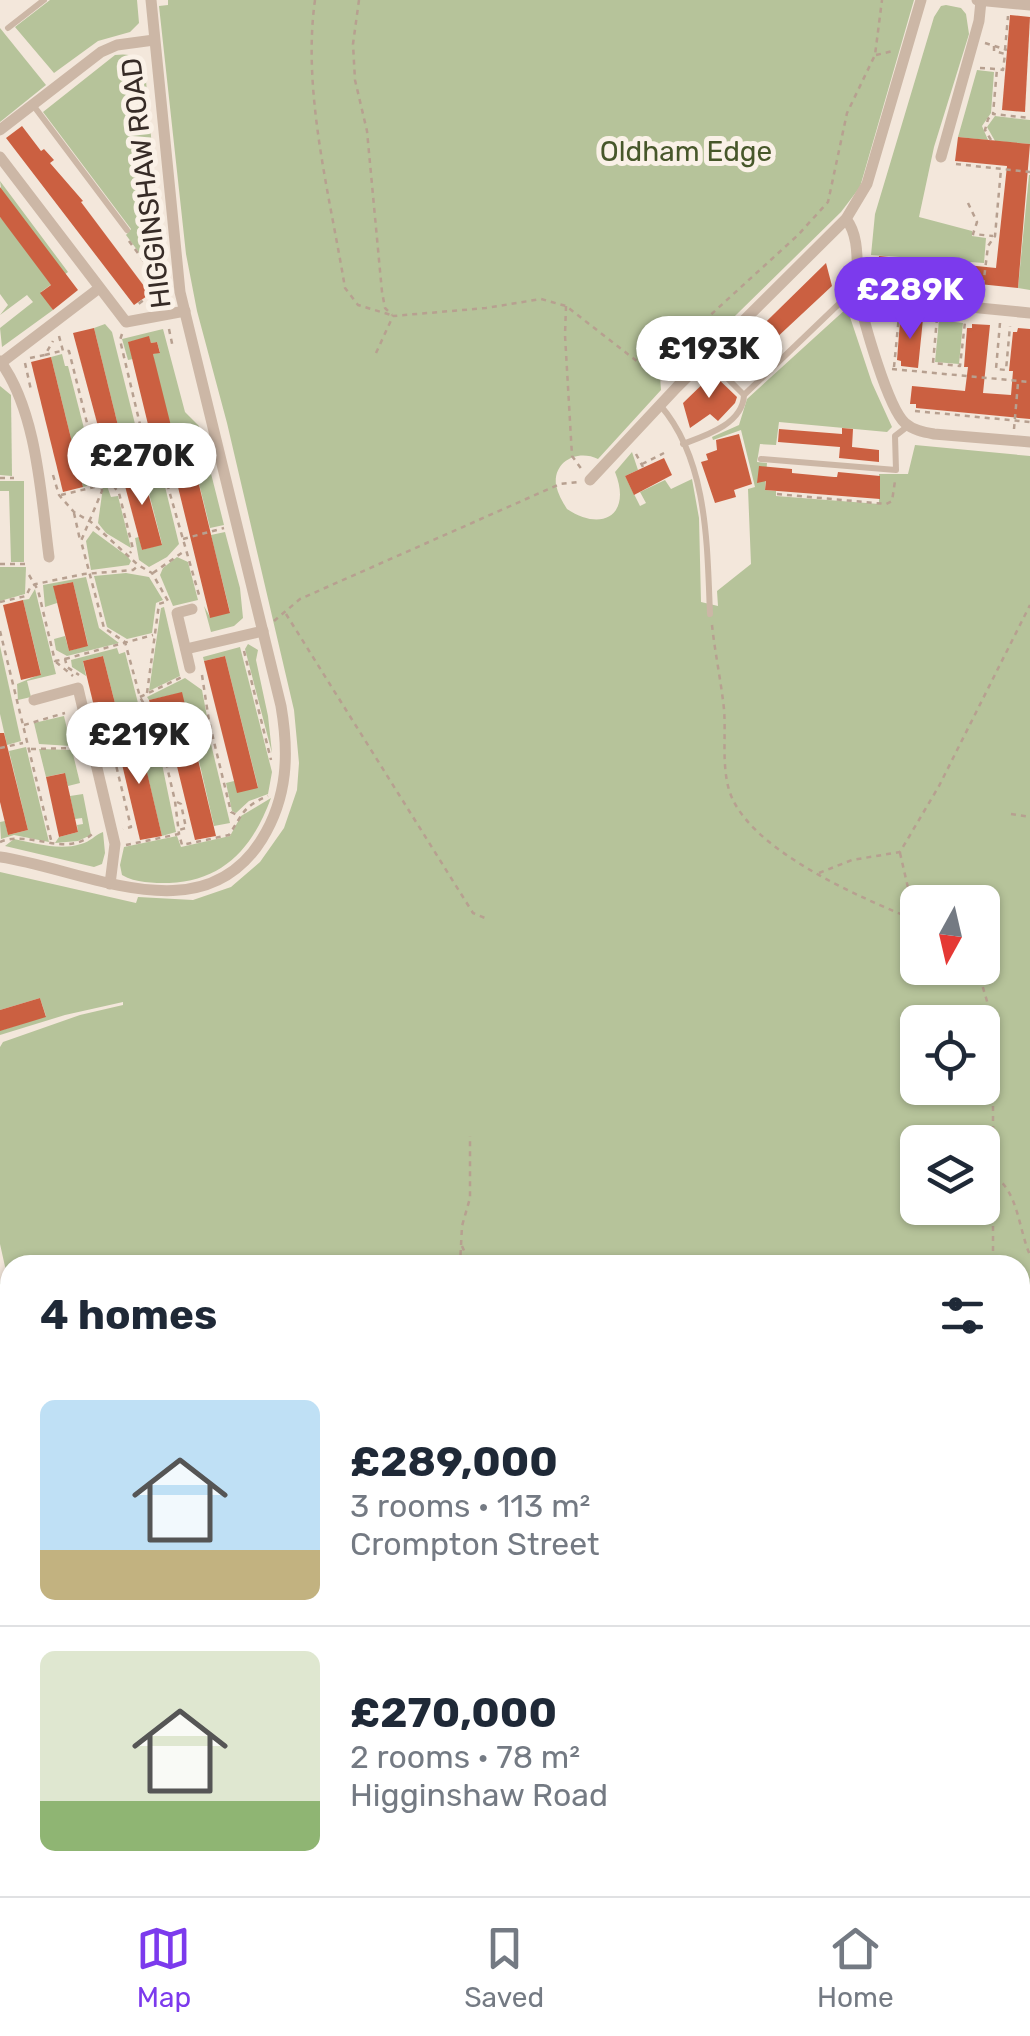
<!DOCTYPE html>
<html lang="en">
<head>
<meta charset="utf-8">
<style>
	:root { --surface:#fff; --page:#f6f6f7; --text:#1f2937; --muted:#747a83; --line:#e0e1e3; --accent:#7c3aed }
	body { margin:0; font-family:Rubik,sans-serif; background:var(--page); color:var(--text); height:100vh; display:flex; flex-direction:column; font-size:38px; white-space:nowrap }
	* { box-sizing:border-box; margin:0 }
	p { font-size:32px; color:var(--muted) }
	.icon { flex:none; width:55px; height:55px; fill:none; stroke:currentColor; stroke-width:2; stroke-linecap:round; stroke-linejoin:round }
	.map { position:relative; flex:1; overflow:hidden }
	.drawer { position:absolute; left:0px; top:1255px; width:1030px; height:642px; display:flex; flex-direction:column; background:var(--surface); border-radius:30px 30px 0 0; box-shadow:0 2px 8px #0004 }
	.drawer>* { flex:none }
	.needle { width:65px; rotate:188deg }
	.controls { position:absolute; left:900px; top:885px; display:grid; gap:20px }
	.controls a { display:grid; place-items:center; width:100px; height:100px; border-radius:15px; background:var(--surface); box-shadow:0 2px 8px #0004; font-size:50px }
	.price { position:absolute; translate:-50% -85px; padding:0 22px; border-radius:35px; background:#fff; color:#222; font-size:32px; line-height:65px; filter:drop-shadow(0 2px 5px #0008) }
	.price::after { content:''; position:absolute; left:50%; top:60px; width:30px; height:22px; margin-left:-15px; background:inherit; clip-path:polygon(0 0,100% 0,50% 100%) }
	.price.active { background:var(--accent); color:#fff }
	ul { padding:0; list-style:none }
	li { display:flex; align-items:center; gap:30px; height:250px; padding:0 40px }
	li+li { border-top:2px solid var(--line) }
	li span { display:grid; place-items:center; flex:none; width:280px; height:200px; border-radius:15px; color:#555 }
	li>.icon { margin-inline-start:auto }
	span .icon { width:120px; height:120px; fill:#fffc; stroke-width:1 }
	li b { font-size:42px }
	h2 { display:flex; justify-content:space-between; align-items:center; height:120px; padding:0 40px; font-size:42px }
	.tab-bar { display:flex; justify-content:space-around; align-items:center; height:140px; border-top:2px solid var(--line); background:var(--surface); font-size:28px; color:var(--muted) }
	.tab-bar a { display:grid; justify-items:center; gap:5px }
	.tab-bar .active { color:var(--accent) }
	.map>svg:first-child { display:block }
</style>
</head>
<body>
<div class="map">
<svg width="1030" height="1896" viewBox="0 0 1030 1896">
	<rect width="100%" height="100%" fill="#f3e7db"/>
	<g fill="#b6c39a" fill-rule="evenodd">
		<path d="M50 0H137L139 23 130 32 98 41 54 73 15 27Z"/>
		<path d="M168 0H914L860 187 841 212 683 367 659 360 661 390 598 459C578 449 553 461 556 485 558 494 562 501 567 509 603 533 632 514 615 472L632 452 638 470 625 476 640 506 646 503 640 492 665 480 671 489 692 479 699 518 701 602 718 606 717 591 751 564 748 489 755 487 741 430 713 440 712 437 739 425 747 399 847 308 872 383 892 427 887 432 779 422 776 445 760 444 757 462 767 463 765 490 776 491V496L879 504V474H908L915 445 1030 456V1816L1020 1835V1265H10V1370L0 1368V1283L8 1280 0 1244V1047L3 1042 80 1015 123 1005V1002L65 1015 0 1035V1026L2 1030 46 1016 40 998 0 1010V872L136 903 138 897 193 900 231 887 260 862 284 828 297 790 299 763 294 710 227 423 197 311 186 254 159 6 168 5ZM918 902H982V968H918ZM918 1022H982V1088H918ZM918 1142H982V1208H918Z"/>
		<path d="M946 5 961 8 966 14 969 34 934 147 919 217 972 231V236L986 238 984 263 871 255 875 214 934 17 941 6Z"/>
		<path d="M0 28 46 85 0 122Z"/>
		<path d="M115 55C131 53 138 56 145 70L162 257 149 266 126 235 131 229 43 112Z"/>
		<path d="M977 70 994 72 991 113 982 126 988 140 958 137Z"/>
		<path d="M995 116 1030 120V144L995 141 987 127Z"/>
		<path d="M1029 175H1030V290L1018 288Z"/>
		<path d="M0 181 68 272 41 292 53 310 2 347 0 328 33 302 27 295 0 315 8 305 0 294V217L6 224Z"/>
		<path d="M939 320 963 323 959 364 935 362Z"/>
		<path d="M105 324 112 332 142 452 103 462 99 447 103 446 107 459 125 454 94 328Z"/>
		<path d="M163 329 185 412 199 426 224 525 210 528 185 427 166 431 153 354 160 352 157 342 151 343 149 337 129 342 133 359 128 360 122 339Z"/>
		<path d="M62 354 65 366H68L98 483 83 487 51 357Z"/>
		<path d="M0 386 11 395 12 476 0 475Z"/>
		<path d="M148 455 151 463 159 462 179 544 167 557 149 567 139 560 135 538 139 537 142 550 162 544 142 466 122 471 125 484 121 486 119 477H110L105 466Z"/>
		<path d="M0 481H24V562H11L9 491H0Z"/>
		<path d="M107 486 111 497 118 496 131 548 106 533 98 523 103 487Z"/>
		<path d="M93 531 127 556 131 561 129 565 91 570 86 541Z"/>
		<path d="M225 532 240 588 243 618 234 626 211 632 204 606 210 617 230 612 211 535Z"/>
		<path d="M177 557 188 562 198 600 173 606 160 575 163 568Z"/>
		<path d="M0 567H26L25 594 0 601Z"/>
		<path d="M126 573 149 577 163 600 156 603 152 633 127 639 107 627 94 576Z"/>
		<path d="M86 577 99 628 119 643 67 656 56 650 54 639 65 636 69 651 88 645 73 582 54 586 57 603 45 607 43 585Z"/>
		<path d="M35 589 56 674 27 681 31 697 18 700 17 684 41 674 23 600 29 599Z"/>
		<path d="M164 607 180 676 149 691 161 608Z"/>
		<path d="M248 644 258 650 256 660 268 716 272 753 245 649Z"/>
		<path d="M0 646 21 741 7 745 0 714Z"/>
		<path d="M240 647 272 772 268 794 249 801 236 813 232 811 226 783 234 781 258 787 225 656 204 661 203 657Z"/>
		<path d="M117 648 119 654 125 652 138 703 135 705 138 718 120 723 103 656 83 661 86 676 72 667 71 660Z"/>
		<path d="M185 678 202 690 211 738 194 743 181 693 149 700 147 697Z"/>
		<path d="M64 716 71 746 39 744 34 723Z"/>
		<path d="M137 723H144L147 732 155 730 176 832 162 836 138 735 113 740 111 730Z"/>
		<path d="M211 744 230 823 214 826 196 748Z"/>
		<path d="M26 747 49 842 14 835 1 839 0 822 5 821 8 835 28 830 9 751Z"/>
		<path d="M39 749 72 750 80 783 68 786 64 773 46 777Z"/>
		<path d="M83 794 91 835 78 841 55 843 59 837 78 832 77 825 83 824 82 818 75 819 70 796Z"/>
		<path d="M271 798C253 847 224 881 169 883 153 883 136 883 122 875L120 865 124 847 177 836 181 847 230 836 241 816Z"/>
		<path d="M103 832 105 853 102 864 94 867 5 846 14 839C35 843 59 851 81 844 90 842 95 835 103 832Z"/>
		<path d="M10 1858V1888H997L994 1896H0V1861Z"/>
	</g>
	<g fill="#cb6041">
		<path d="M1010 15 1030 17 1025 112 1002 110Z"/>
		<path d="M22 126 41 151 44 149 54 160 50 163 83 201 81 202 150 294 134 305 6 138Z"/>
		<path d="M958 137 1030 144 1018 288 979 284V290L877 280 879 256 996 268 1007 166 955 161Z"/>
		<path d="M0 187 78 290 53 310 40 293 51 285 0 217Z"/>
		<path d="M826 263 832 286 773 341 767 347 770 350 752 370 747 366 736 378 723 364Z"/>
		<path d="M905 317 923 319 918 368 901 366V361L897 360 900 321 905 322Z"/>
		<path d="M972 324 990 325 983 393 1011 395 1013 371H1009L1013 332H1017L1018 328 1030 329V419L916 408V404H910L912 386 965 391 968 367H964L967 328H972Z"/>
		<path d="M94 328 125 454 107 460 73 333Z"/>
		<path d="M149 336 151 343 157 342 160 353 153 354 172 430 185 427 230 613 210 618 167 442 153 445 128 342Z"/>
		<path d="M51 357 83 487 63 492 31 362Z"/>
		<path d="M713 374 737 397 735 403 718 421 710 414 690 428 683 403Z"/>
		<path d="M842 428 853 429 852 447 879 450V462L839 458 840 447 778 442 779 429 842 434Z"/>
		<path d="M739 434 752 484 734 490 736 497 715 503 701 462 708 460 706 454 717 450 716 440Z"/>
		<path d="M664 458 672 475 634 495 625 476Z"/>
		<path d="M141 466 162 545 142 550 121 471Z"/>
		<path d="M759 466 792 469V473L834 477H837L838 472 880 476V499L765 490 766 481 757 483Z"/>
		<path d="M73 582 88 646 69 651 53 586Z"/>
		<path d="M23 600 41 675 21 680 3 605Z"/>
		<path d="M103 656 120 723 99 727 83 661Z"/>
		<path d="M225 656 258 788 237 793 204 661Z"/>
		<path d="M182 692 216 836 195 840 163 709 152 711 149 700Z"/>
		<path d="M0 733H4L28 830 8 835 0 802Z"/>
		<path d="M138 734 162 836 140 840 116 739Z"/>
		<path d="M65 773 78 832 59 837 46 777Z"/>
		<path d="M40 998 46 1017 0 1031V1010Z"/>
	</g>
	<g fill="none" stroke-linecap="round" stroke-linejoin="round">
		<g stroke="#b7a090" stroke-width="2.5" stroke-dasharray="5 5" stroke-linecap="butt">
			<path d="M315 0C302 92 330 196 345 288L358 305 391 315"/>
			<path d="M359 0 353 44 355 80 367 131 382 292 385 308 392 315"/>
			<path d="M985 43 1007 50"/>
			<path d="M994 46V51L1005 54 1003 70 997 69"/>
			<path d="M1005 50 1008 16"/>
			<path d="M876 55 893 51"/>
			<path d="M980 68 997 69 993 114 1030 118"/>
			<path d="M991 140 985 130 988 119 992 115"/>
			<path d="M956 164 1030 172"/>
			<path d="M968 203 977 222 973 234 993 236"/>
			<path d="M129 241 162 286 137 305"/>
			<path d="M869 281 889 289"/>
			<path d="M982 295 988 246 995 236 1001 169"/>
			<path d="M566 306 565 335 572 456 583 471"/>
			<path d="M937 318 933 363 960 366 965 322"/>
			<path d="M1000 323 996 369 1006 370 1010 326"/>
			<path d="M169 329 173 348"/>
			<path d="M122 334 120 340 143 437 160 459 199 595"/>
			<path d="M59 336 63 351H69L97 463"/>
			<path d="M376 353 393 316 486 308 541 299 566 306 656 376 664 378"/>
			<path d="M45 355 61 351"/>
			<path d="M30 358 45 355 53 341"/>
			<path d="M25 363 31 390"/>
			<path d="M894 367 899 316"/>
			<path d="M892 369 1030 382"/>
			<path d="M669 377 670 356 682 341 798 235 828 202 847 113 875 55 882 0"/>
			<path d="M915 411 1030 422"/>
			<path d="M1014 429 1018 383"/>
			<path d="M153 452 98 466 102 491 81 541 104 628 125 642 140 697 158 728 175 801 179 834"/>
			<path d="M636 454 643 467"/>
			<path d="M642 464 664 453"/>
			<path d="M101 470 119 493 133 549 130 553"/>
			<path d="M53 475 59 495 74 512 91 522 138 565 152 573 168 601"/>
			<path d="M0 478H14"/>
			<path d="M777 494 886 504 892 501 895 481"/>
			<path d="M61 495 107 484"/>
			<path d="M74 513 80 540"/>
			<path d="M183 539 224 528"/>
			<path d="M0 564H29"/>
			<path d="M153 573 183 552"/>
			<path d="M29 575 38 590 55 661 65 659 67 667 79 675"/>
			<path d="M0 602 26 596 31 586 36 584 84 574 133 570 137 567"/>
			<path d="M286 614 473 913 485 918"/>
			<path d="M274 621 300 599 560 484 578 482"/>
			<path d="M712 625C715 653 721 681 724 709 726 734 722 761 728 786 742 848 863 899 918 921"/>
			<path d="M0 631 52 844"/>
			<path d="M244 651 271 760"/>
			<path d="M65 659 153 635"/>
			<path d="M56 662 73 676"/>
			<path d="M202 675 209 721 231 812 237 815"/>
			<path d="M147 693 159 604 168 601"/>
			<path d="M140 697 182 677"/>
			<path d="M140 720 139 708 143 705"/>
			<path d="M24 725 65 713"/>
			<path d="M107 728 131 827 123 829"/>
			<path d="M100 729 150 717"/>
			<path d="M0 748 23 743"/>
			<path d="M31 749 74 748"/>
			<path d="M165 752 210 740"/>
			<path d="M177 802 181 804 186 828 179 830"/>
			<path d="M1011 814 1030 817"/>
			<path d="M0 842C30 829 69 860 94 832"/>
			<path d="M126 845 179 834 182 845 229 835C243 814 242 807 268 796"/>
			<path d="M900 853 915 918"/>
			<path d="M819 873 852 860 900 852 939 786 1030 605"/>
			<path d="M977 968 990 1011 993 1046V1265"/>
			<path d="M995 1177C1018 1191 1019 1231 1030 1255"/>
			<path d="M462 1246 470 1265"/>
			<path d="M460 1265 462 1226 470 1198V1136"/>
			<path d="M698 1265 727 1259 790 1265"/>
			<path d="M1020 1541 1030 1525"/>
			<path d="M1020 1817 1030 1806"/>
			<path d="M636 1888 641 1896"/>
			<path d="M671 1888 676 1896"/>
			<path d="M851 1888 858 1896"/>
			<path d="M878 1896 907 1888"/>
			<path d="M957 1896 964 1888"/>
		</g>
		<g stroke="#ccb7a6" stroke-width="6">
			<path d="M8 28 44 0"/>
			<path d="M33 105 127 230"/>
			<path d="M706 357 744 395"/>
			<path d="M660 405C708 460 707 545 710 614"/>
			<path d="M683 444C705 436 743 424 744 395L844 299 858 294"/>
			<path d="M761 459 896 470 895 436 908 426"/>
		</g>
		<g stroke="#ccb7a6" stroke-width="11">
			<path d="M977 0 1030 5"/>
			<path d="M0 130 101 52 117 45 154 40"/>
			<path d="M0 157 126 322 185 311"/>
			<path d="M941 157 979 21 981 1"/>
			<path d="M846 219C862 239 855 271 859 296 863 320 888 408 905 423 913 430 923 432 934 434L1030 442"/>
			<path d="M863 311 889 303 908 301 1030 313"/>
			<path d="M0 361C37 411 41 496 49 557"/>
			<path d="M1 363 98 289"/>
			<path d="M590 480 677 387 846 219 867 184 921 0"/>
			<path d="M186 649 263 631"/>
			<path d="M190 668 177 613 192 609"/>
			<path d="M34 700 78 688 115 844 110 884"/>
			<path d="M0 857C84 869 202 936 262 839 288 797 289 753 281 706L180 292 151 0"/>
		</g>
	</g>
	<g text-anchor="middle" dominant-baseline="central" stroke-width="10" stroke-linejoin="round" paint-order="stroke">
		<g font-size="28" fill="#47572a" stroke="#faf1e7">
			<text x="686" y="151">Oldham Edge</text>
		</g>
		<g font-size="28" fill="#372c27" stroke="#faf1e7">
			<text transform="translate(146 183) rotate(-97)">HIGGINSHAW ROAD</text>
		</g>
	</g>
</svg>
<div class="controls">
<a><svg class="needle" viewBox="-14 -14 28 28"><path d="M0-13l5 13h-10z" fill="#e53935"/><path d="M0 13l5-13h-10z" fill="#747a83"/></svg></a>
<a><svg class="icon" aria-label="locate" viewBox="0 0 24 24"><circle cx="12" cy="12" r="6"/><path d="M12 2v4M12 18v4M2 12h4M18 12h4"/></svg></a>
<a><svg class="icon" aria-label="layers" viewBox="0 0 24 24"><path d="M12 4l9 5-9 5-9-5zM3 14l9 5 9-5"/></svg></a>
</div>
<b class="price active" style="left:910px;top:342px">£289K</b>
<b class="price" style="left:709px;top:401px">£193K</b>
<b class="price" style="left:142px;top:508px">£270K</b>
<b class="price" style="left:139px;top:787px">£219K</b>
<section class="drawer">
<h2>4 homes<svg class="icon" aria-label="filters" viewBox="0 0 24 24"><path d="M4 7h16M4 17h16"/><circle cx="9" cy="7" r="2"/><circle cx="15" cy="17" r="2"/></svg></h2>
<ul>
<li><span style="background:linear-gradient(#bfe0f5 75%,#c2b280 0)"><svg class="icon" aria-label="home" viewBox="0 0 24 24"><path d="M3 11l9-7 9 7M6 9v11h12V9"/></svg></span><div><b>£289,000</b><p>3 rooms · 113 m²</p><p>Crompton Street</p></div></li>
<li><span style="background:linear-gradient(#dfe7d0 75%,#8fb573 0)"><svg class="icon" aria-label="home" viewBox="0 0 24 24"><path d="M3 11l9-7 9 7M6 9v11h12V9"/></svg></span><div><b>£270,000</b><p>2 rooms · 78 m²</p><p>Higginshaw Road</p></div></li>
</ul>
</section>
</div>
<nav class="tab-bar">
<a class="active"><svg class="icon" aria-label="map" viewBox="0 0 24 24"><path d="M3 6l6-2 6 2 6-2v14l-6 2-6-2-6 2zM9 4v14M15 6v14"/></svg>Map</a>
<a><svg class="icon" aria-label="saved" viewBox="0 0 24 24"><path d="M7 4h10v16l-5-4-5 4z"/></svg>Saved</a>
<a><svg class="icon" aria-label="home" viewBox="0 0 24 24"><path d="M3 11l9-7 9 7M6 9v11h12V9"/></svg>Home</a>
</nav>
</body>
</html>
